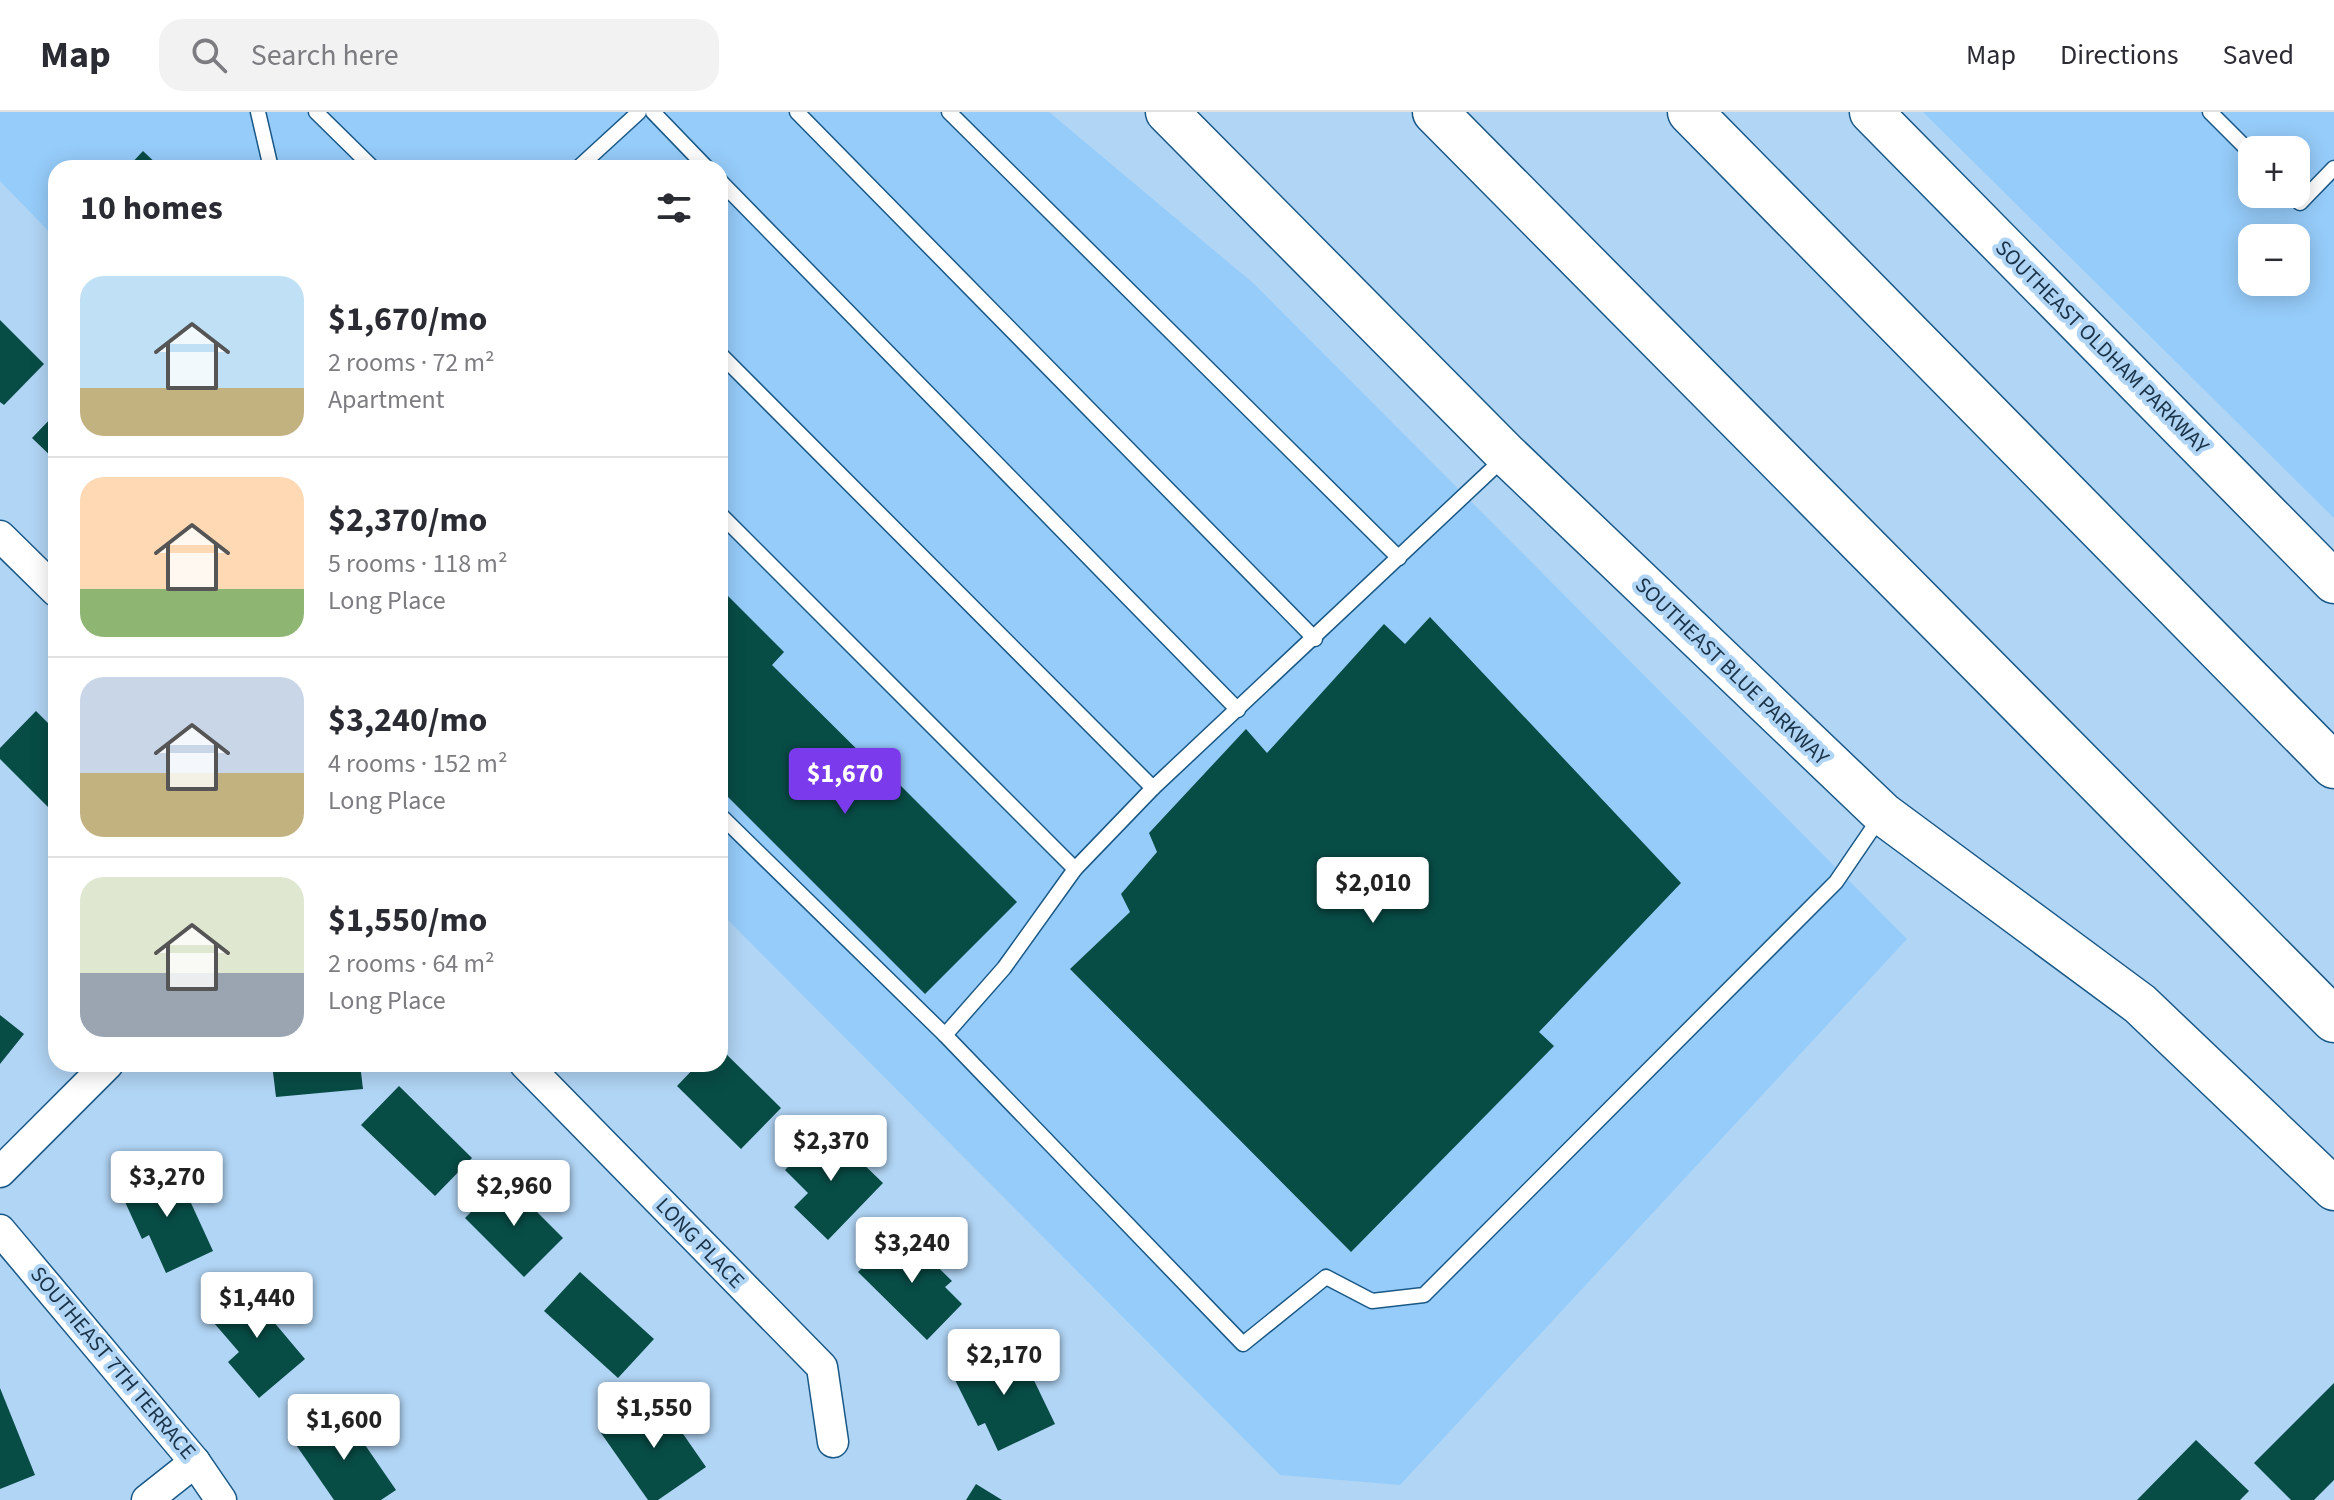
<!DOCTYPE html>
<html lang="en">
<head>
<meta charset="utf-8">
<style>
	:root { --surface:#fff; --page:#f2f2f3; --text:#2b2b33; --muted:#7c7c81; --line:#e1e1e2; --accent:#7c3aed }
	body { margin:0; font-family:"Source Sans 3",sans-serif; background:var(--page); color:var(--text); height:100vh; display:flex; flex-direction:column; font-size:30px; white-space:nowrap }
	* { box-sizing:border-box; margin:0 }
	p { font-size:26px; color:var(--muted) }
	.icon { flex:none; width:44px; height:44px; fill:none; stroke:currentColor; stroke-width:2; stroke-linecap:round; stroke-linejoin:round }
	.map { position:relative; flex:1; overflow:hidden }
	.sheet { position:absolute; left:48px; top:48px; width:680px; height:912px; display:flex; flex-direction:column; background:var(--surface); border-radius:24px; box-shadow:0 4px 20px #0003 }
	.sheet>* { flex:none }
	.buttons { position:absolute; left:2238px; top:24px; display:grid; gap:16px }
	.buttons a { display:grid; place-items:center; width:72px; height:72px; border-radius:16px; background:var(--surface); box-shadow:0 4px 20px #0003; font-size:40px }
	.price { position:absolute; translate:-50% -68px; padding:0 18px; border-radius:8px; background:#fff; color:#222; font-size:26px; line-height:52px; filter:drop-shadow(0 2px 4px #0008) }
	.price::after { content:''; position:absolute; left:50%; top:48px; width:24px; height:18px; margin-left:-12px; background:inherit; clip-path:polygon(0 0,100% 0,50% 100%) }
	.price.current { background:var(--accent); color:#fff }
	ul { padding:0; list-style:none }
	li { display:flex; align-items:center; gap:24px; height:200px; padding:0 32px }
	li+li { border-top:2px solid var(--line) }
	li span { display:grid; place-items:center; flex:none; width:224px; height:160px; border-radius:24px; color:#555 }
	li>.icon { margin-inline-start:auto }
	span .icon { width:96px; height:96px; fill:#fffc; stroke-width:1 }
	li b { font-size:34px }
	h2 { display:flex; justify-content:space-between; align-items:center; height:96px; padding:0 32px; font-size:34px }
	header { display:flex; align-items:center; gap:48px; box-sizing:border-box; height:112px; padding:0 40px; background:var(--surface); border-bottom:2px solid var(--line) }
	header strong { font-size:38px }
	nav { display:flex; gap:44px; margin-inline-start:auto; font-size:28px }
	.search { width:560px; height:72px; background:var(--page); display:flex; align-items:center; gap:20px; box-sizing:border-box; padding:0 28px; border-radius:24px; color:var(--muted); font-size:30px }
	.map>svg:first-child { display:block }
</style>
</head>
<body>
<header>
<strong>Map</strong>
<div class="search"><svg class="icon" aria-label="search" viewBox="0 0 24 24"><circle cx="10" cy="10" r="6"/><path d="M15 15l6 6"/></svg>Search here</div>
<nav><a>Map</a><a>Directions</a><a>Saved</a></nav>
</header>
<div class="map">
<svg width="2334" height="1388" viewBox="0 0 2334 1388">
	<rect width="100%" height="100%" fill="#b1d5f5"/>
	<g fill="#96ccfa" fill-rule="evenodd">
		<path d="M0 0H1049L1253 171 1907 827 1400 1373 1280 1363 720 800V56H56V127L0 69Z"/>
		<path d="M1923 0H2334V406ZM2252 38H2296V82H2252ZM2252 126H2296V170H2252Z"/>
	</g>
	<g fill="#084c46">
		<path d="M143 39 161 56H127Z"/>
		<path d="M0 208 44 252 4 293 0 290Z"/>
		<path d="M56 301V349L32 326Z"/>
		<path d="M720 476 784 540 772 553 894 674 897 670 1017 790 925 882 720 677Z"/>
		<path d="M1430 505 1681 771 1539 920 1554 934 1351 1140 1070 857 1130 800 1121 782 1157 740 1149 721 1246 617 1267 641 1384 512 1405 532Z"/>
		<path d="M36 599 56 619V703L0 647V636Z"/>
		<path d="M0 903 24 922 0 952Z"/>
		<path d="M720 936 781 996 741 1037 677 974 698 952H720Z"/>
		<path d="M272 952H360L363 977 276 985Z"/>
		<path d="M399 974 472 1046 435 1084 361 1013Z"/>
		<path d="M826 1016 883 1071 828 1128 794 1095 808 1081 785 1058Z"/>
		<path d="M174 1054 213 1139 166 1161 149 1123 142 1127 120 1079Z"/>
		<path d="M504 1067 563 1126 524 1165 465 1106Z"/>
		<path d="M900 1118 952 1169 945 1175 962 1192 927 1228 858 1160Z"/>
		<path d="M580 1160 654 1227 618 1266 544 1199Z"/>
		<path d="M243 1175 260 1194 274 1181 288 1197 273 1209 305 1247 259 1286 228 1250 239 1240 208 1204Z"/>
		<path d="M1016 1231 1055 1312 998 1339 985 1311 978 1314 952 1262Z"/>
		<path d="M2334 1271V1368L2314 1388H2291L2254 1351Z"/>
		<path d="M0 1276 35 1363 0 1377Z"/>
		<path d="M656 1283 706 1355 658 1388H648L601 1321Z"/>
		<path d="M341 1298 396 1378 381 1388H334L294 1330Z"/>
		<path d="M2196 1328 2249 1379 2240 1388H2137Z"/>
		<path d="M976 1372 1002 1388H966Z"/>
	</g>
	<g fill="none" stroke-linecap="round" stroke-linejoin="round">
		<g stroke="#1a5886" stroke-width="17">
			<g id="lane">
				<path d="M258 0 271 56"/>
				<path d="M316 0 373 56"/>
				<path d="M653 0 707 56"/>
				<path d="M797 0 1315 527"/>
				<path d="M949 0 1399 446"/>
				<path d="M2210 0 2252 42"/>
				<path d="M578 56 639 0"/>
				<path d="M720 69 1238 598"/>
				<path d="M2291 82 2300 91 2334 56"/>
				<path d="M720 242 1153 676"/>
				<path d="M720 402 1075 757"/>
				<path d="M720 703 945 923 1004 856 1075 757 1153 676 1504 346"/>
				<path d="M945 923 1243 1232 1326 1165 1372 1189 1424 1183 1836 770 1881 704"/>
			</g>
		</g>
		<g stroke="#1a5886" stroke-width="33">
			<g id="street">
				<path d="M0 424 56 479"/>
				<path d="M525 952 822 1255 833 1330"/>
				<path d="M0 1060 108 952"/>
				<path d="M0 1118 195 1350 221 1388"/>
				<path d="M147 1388 195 1350"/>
			</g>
		</g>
		<g stroke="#1a5886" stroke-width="45">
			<g id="secondary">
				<path d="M1167 0 1507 343 1883 702 2140 892 2334 1077"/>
				<path d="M1871 0 2334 470"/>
			</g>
		</g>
		<g stroke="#1a5886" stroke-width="47">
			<g id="highway">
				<path d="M1435 0 2334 908"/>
				<path d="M1690 0 2334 654"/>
			</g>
		</g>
		<use href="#lane" stroke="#fff" stroke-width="14"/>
		<use href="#street" stroke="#fff" stroke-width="30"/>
		<use href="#secondary" stroke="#fff" stroke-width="42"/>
		<use href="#highway" stroke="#fff" stroke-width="44"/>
	</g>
	<g text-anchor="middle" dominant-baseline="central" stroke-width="8" stroke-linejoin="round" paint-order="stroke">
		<g font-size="22" fill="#1a3348" stroke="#b1d5f5">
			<text transform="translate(2102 235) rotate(45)">SOUTHEAST OLDHAM PARKWAY</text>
			<text transform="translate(1732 559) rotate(44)">SOUTHEAST BLUE PARKWAY</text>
			<text transform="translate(700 1131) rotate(46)">LONG PLACE</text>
			<text transform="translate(113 1251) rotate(50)">SOUTHEAST 7TH TERRACE</text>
		</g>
	</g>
</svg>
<div class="buttons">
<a>+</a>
<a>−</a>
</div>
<b class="price current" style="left:845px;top:704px">$1,670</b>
<b class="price" style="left:1373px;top:813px">$2,010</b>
<b class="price" style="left:831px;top:1071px">$2,370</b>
<b class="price" style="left:167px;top:1107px">$3,270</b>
<b class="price" style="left:514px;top:1116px">$2,960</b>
<b class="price" style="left:912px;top:1173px">$3,240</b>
<b class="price" style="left:257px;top:1228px">$1,440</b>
<b class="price" style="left:1004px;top:1285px">$2,170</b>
<b class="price" style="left:654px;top:1338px">$1,550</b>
<b class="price" style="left:344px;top:1350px">$1,600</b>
<section class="sheet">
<h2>10 homes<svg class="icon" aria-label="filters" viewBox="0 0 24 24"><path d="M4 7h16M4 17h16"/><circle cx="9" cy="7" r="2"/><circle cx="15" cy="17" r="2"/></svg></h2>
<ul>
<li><span style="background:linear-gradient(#bfe0f5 70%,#c2b280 0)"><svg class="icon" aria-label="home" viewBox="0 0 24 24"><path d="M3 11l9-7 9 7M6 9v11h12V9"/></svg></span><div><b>$1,670/mo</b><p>2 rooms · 72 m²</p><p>Apartment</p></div></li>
<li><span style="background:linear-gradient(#ffd9b3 70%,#8fb573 0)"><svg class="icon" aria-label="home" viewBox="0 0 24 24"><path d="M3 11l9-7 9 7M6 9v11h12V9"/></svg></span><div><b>$2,370/mo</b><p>5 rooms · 118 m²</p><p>Long Place</p></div></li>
<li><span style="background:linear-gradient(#c9d6e8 60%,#c2b280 0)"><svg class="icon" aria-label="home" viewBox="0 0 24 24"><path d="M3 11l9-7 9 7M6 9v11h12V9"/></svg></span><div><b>$3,240/mo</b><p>4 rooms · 152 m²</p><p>Long Place</p></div></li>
<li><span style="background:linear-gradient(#dfe7d0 60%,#9aa5b1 0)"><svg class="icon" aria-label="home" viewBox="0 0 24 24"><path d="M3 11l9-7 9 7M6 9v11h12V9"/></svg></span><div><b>$1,550/mo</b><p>2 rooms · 64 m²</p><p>Long Place</p></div></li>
</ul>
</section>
</div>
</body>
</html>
